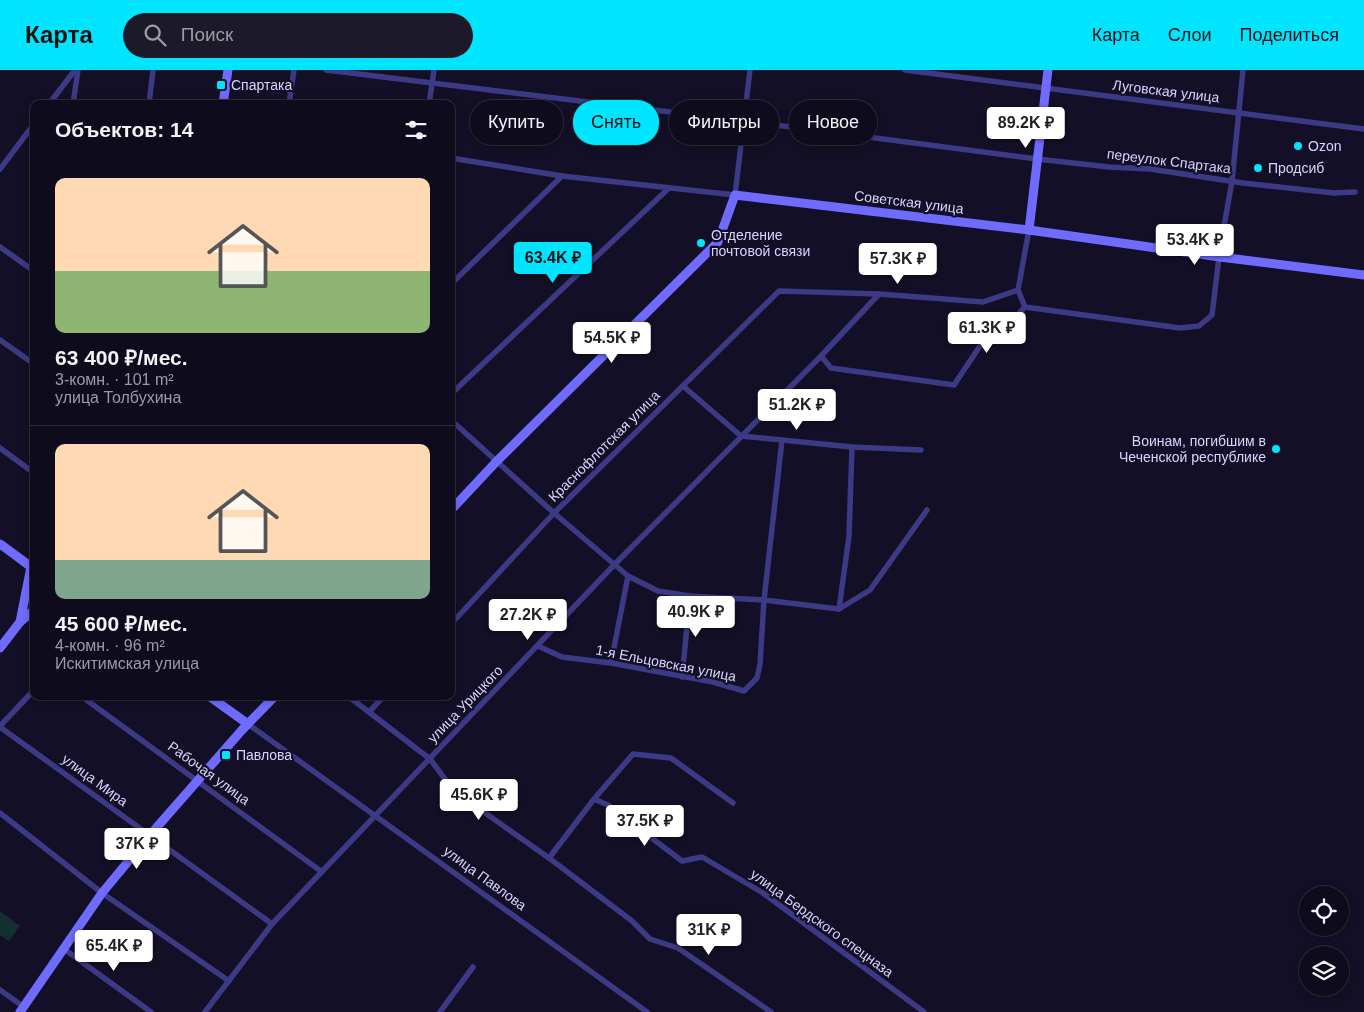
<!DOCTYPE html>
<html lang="ru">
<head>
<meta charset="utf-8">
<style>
	:root { --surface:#0e0b1c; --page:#1c1929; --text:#f1f3f6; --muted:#9b9ba3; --line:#2e2b3b; --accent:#00e5ff }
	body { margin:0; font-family:Arial,sans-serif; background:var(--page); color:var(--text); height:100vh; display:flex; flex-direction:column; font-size:19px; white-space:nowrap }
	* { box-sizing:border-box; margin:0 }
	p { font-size:16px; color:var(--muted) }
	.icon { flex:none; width:28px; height:28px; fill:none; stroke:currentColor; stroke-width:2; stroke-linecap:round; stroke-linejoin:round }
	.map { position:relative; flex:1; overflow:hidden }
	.details { position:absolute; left:30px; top:30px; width:425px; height:600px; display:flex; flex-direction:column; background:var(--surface); border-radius:10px; box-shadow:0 2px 8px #0003,0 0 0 1px var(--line) }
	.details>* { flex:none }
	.banner { position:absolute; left:470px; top:30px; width:475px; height:45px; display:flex; gap:10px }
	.tools { position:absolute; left:1299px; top:816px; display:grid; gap:10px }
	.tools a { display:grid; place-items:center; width:50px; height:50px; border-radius:50%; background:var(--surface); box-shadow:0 2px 8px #0003,0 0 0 1px var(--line); font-size:25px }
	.price { position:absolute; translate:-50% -42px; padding:0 11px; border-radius:5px; background:#fff; color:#222; font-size:16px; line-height:32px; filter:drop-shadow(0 1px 2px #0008) }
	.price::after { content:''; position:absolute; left:50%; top:30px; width:15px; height:11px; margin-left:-8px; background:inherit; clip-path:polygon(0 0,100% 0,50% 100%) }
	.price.current { background:var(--accent); color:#111 }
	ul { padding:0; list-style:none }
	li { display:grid; align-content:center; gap:10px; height:265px; padding:0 25px }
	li+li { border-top:1px solid var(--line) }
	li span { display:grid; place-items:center; height:155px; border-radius:10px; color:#555 }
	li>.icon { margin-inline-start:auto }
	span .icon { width:90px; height:90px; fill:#fffc; stroke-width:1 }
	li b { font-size:21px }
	h2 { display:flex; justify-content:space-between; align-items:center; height:60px; padding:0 25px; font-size:21px }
	.pill { padding:0 18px; border-radius:22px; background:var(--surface); box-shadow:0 2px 8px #0003,0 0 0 1px var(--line); font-size:18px; line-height:45px }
	.pill.current { background:var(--accent); color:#111 }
	header { display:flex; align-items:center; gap:30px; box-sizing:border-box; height:70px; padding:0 25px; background:var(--accent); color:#111 }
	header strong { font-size:24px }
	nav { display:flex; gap:28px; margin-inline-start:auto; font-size:18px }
	.search { width:350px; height:45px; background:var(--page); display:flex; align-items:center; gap:12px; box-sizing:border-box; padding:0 18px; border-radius:28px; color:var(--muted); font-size:19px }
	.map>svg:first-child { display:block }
</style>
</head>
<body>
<header>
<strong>Карта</strong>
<div class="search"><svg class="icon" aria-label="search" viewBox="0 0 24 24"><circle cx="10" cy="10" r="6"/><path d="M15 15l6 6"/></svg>Поиск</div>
<nav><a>Карта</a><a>Слои</a><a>Поделиться</a></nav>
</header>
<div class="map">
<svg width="1364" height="942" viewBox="0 0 1364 942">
	<rect width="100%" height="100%" fill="#130f26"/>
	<path fill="#12302f" d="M0 841 20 856 9 871 0 865Z"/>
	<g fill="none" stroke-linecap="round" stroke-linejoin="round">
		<g stroke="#3d3a85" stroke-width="5.5">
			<path d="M326 0 744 51 1037 89 1109 97 1150 99 1243 113 1334 123 1355 122"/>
			<path d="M905 0 1364 59"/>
			<path d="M49 34 75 0"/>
			<path d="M73 34 78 0"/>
			<path d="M149 34 153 0"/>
			<path d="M289 34 294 0"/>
			<path d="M429 34 434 0"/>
			<path d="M451 88 562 106 735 125 750 0"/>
			<path d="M0 99 34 54"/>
			<path d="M0 177 34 201"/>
			<path d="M451 214 562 106"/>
			<path d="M1025 237 1180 258 1199 256 1212 245 1220 179 1232 111 1243 0"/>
			<path d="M1020 242 1025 237 1018 220 1029 160"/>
			<path d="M0 270 34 294"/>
			<path d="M821 286 831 298 954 315 984 270 1012 247"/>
			<path d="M683 316 741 366 852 377 921 380"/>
			<path d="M451 324 669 118"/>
			<path d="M451 350 554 443 628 506 658 521 690 526 764 530 839 539"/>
			<path d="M0 378 34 403"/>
			<path d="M839 539 849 466 852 377"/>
			<path d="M839 539 870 520 927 440"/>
			<path d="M451 554 554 443 779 221 879 224 983 232 1018 220"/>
			<path d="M538 576 562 587 611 593 713 612 744 621 757 608 760 594 764 530 782 370"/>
			<path d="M611 593 628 506"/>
			<path d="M682 607 690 526"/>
			<path d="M81 626 322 802"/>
			<path d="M348 626 430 689 454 721 549 788 632 851 650 869 678 878 771 942"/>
			<path d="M369 642 384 626"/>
			<path d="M248 654 647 942"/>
			<path d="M0 656 34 620"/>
			<path d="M0 657 272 854"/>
			<path d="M594 729 608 735 682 791 702 787 763 823 924 942"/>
			<path d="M0 743 102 823 229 911"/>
			<path d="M549 788 594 729 633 684 671 688 733 733"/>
			<path d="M64 879 151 942"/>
			<path d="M0 920 24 937"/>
			<path d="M205 942 272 854 614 495 821 286 879 224"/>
			<path d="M440 942 473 897"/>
		</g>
		<g stroke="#6f6bff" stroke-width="9">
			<path d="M223 34 228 0"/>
			<path d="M1029 160 1048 0"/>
			<path d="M451 440 497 391 718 172 735 125 1029 160 1220 187 1364 205"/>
			<path d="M0 474 34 499"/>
			<path d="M20 552 34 540"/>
			<path d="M0 578 20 552 31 497 34 493"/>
			<path d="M209 626 248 654"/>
			<path d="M20 942 102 823 150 765 242 660 275 626"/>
		</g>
	</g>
	<g fill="#00e5ff" stroke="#130f26" stroke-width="2">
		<rect x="216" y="10" width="10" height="10" rx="2.5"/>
		<circle cx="1298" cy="76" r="5"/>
		<circle cx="1258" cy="98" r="5"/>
		<circle cx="701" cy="173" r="5"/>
		<circle cx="1276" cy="379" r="5"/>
		<rect x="221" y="680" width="10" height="10" rx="2.5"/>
	</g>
	<g text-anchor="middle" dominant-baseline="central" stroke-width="4.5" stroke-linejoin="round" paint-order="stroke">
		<g font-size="14" fill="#d9d4ff" stroke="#130f26" text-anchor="start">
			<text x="231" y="15">Спартака</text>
			<text x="1308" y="76">Ozon</text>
			<text x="1268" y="98">Продсиб</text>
			<text x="711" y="165">Отделение<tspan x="711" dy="16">почтовой связи</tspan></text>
			<text x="1266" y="371" text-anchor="end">Воинам, погибшим в<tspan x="1266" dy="16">Чеченской республике</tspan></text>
			<text x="236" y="685">Павлова</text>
		</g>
		<g font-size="14" fill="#d9d4ff" stroke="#130f26">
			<text transform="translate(1166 21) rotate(7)">Луговская улица</text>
			<text transform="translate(1169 91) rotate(7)">переулок Спартака</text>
			<text transform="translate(909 132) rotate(7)">Советская улица</text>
			<text transform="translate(604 376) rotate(-45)">Краснофлотская улица</text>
			<text transform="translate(666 593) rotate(11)">1-я Ельцовская улица</text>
			<text transform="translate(465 634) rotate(-46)">улица Урицкого</text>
			<text transform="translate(209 703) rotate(36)">Рабочая улица</text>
			<text transform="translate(95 710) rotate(36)">улица Мира</text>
			<text transform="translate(485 808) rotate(36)">улица Павлова</text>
			<text transform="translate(822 853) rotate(36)">улица Бердского спецназа</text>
		</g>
	</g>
</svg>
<div class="tools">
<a><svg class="icon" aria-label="locate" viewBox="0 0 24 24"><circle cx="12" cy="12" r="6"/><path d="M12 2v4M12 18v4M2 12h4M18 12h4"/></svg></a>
<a><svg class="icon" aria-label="layers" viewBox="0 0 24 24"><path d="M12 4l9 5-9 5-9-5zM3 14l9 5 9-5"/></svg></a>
</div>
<b class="price" style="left:1026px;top:79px">89.2K ₽</b>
<b class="price" style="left:1195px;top:196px">53.4K ₽</b>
<b class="price current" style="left:553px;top:214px">63.4K ₽</b>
<b class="price" style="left:898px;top:215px">57.3K ₽</b>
<b class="price" style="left:987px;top:284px">61.3K ₽</b>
<b class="price" style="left:612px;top:294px">54.5K ₽</b>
<b class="price" style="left:797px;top:361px">51.2K ₽</b>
<b class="price" style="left:696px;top:568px">40.9K ₽</b>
<b class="price" style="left:528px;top:571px">27.2K ₽</b>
<b class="price" style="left:479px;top:751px">45.6K ₽</b>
<b class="price" style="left:645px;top:777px">37.5K ₽</b>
<b class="price" style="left:137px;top:800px">37K ₽</b>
<b class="price" style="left:709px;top:886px">31K ₽</b>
<b class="price" style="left:114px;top:902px">65.4K ₽</b>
<div class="banner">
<a class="pill">Купить</a>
<a class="pill current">Снять</a>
<a class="pill">Фильтры</a>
<a class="pill">Новое</a>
</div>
<section class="details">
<h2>Объектов: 14<svg class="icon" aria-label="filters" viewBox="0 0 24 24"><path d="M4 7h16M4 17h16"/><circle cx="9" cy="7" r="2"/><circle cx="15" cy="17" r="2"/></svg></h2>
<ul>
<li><span style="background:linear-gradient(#ffd9b3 60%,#8fb573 0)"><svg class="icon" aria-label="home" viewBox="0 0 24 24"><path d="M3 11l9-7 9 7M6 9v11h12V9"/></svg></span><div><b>63 400 ₽/мес.</b><p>3-комн. · 101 m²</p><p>улица Толбухина</p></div></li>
<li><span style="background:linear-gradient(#ffd9b3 75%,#7fa58c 0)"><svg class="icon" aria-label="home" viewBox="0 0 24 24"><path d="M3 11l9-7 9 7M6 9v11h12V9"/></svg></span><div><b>45 600 ₽/мес.</b><p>4-комн. · 96 m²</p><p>Искитимская улица</p></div></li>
</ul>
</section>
</div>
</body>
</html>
